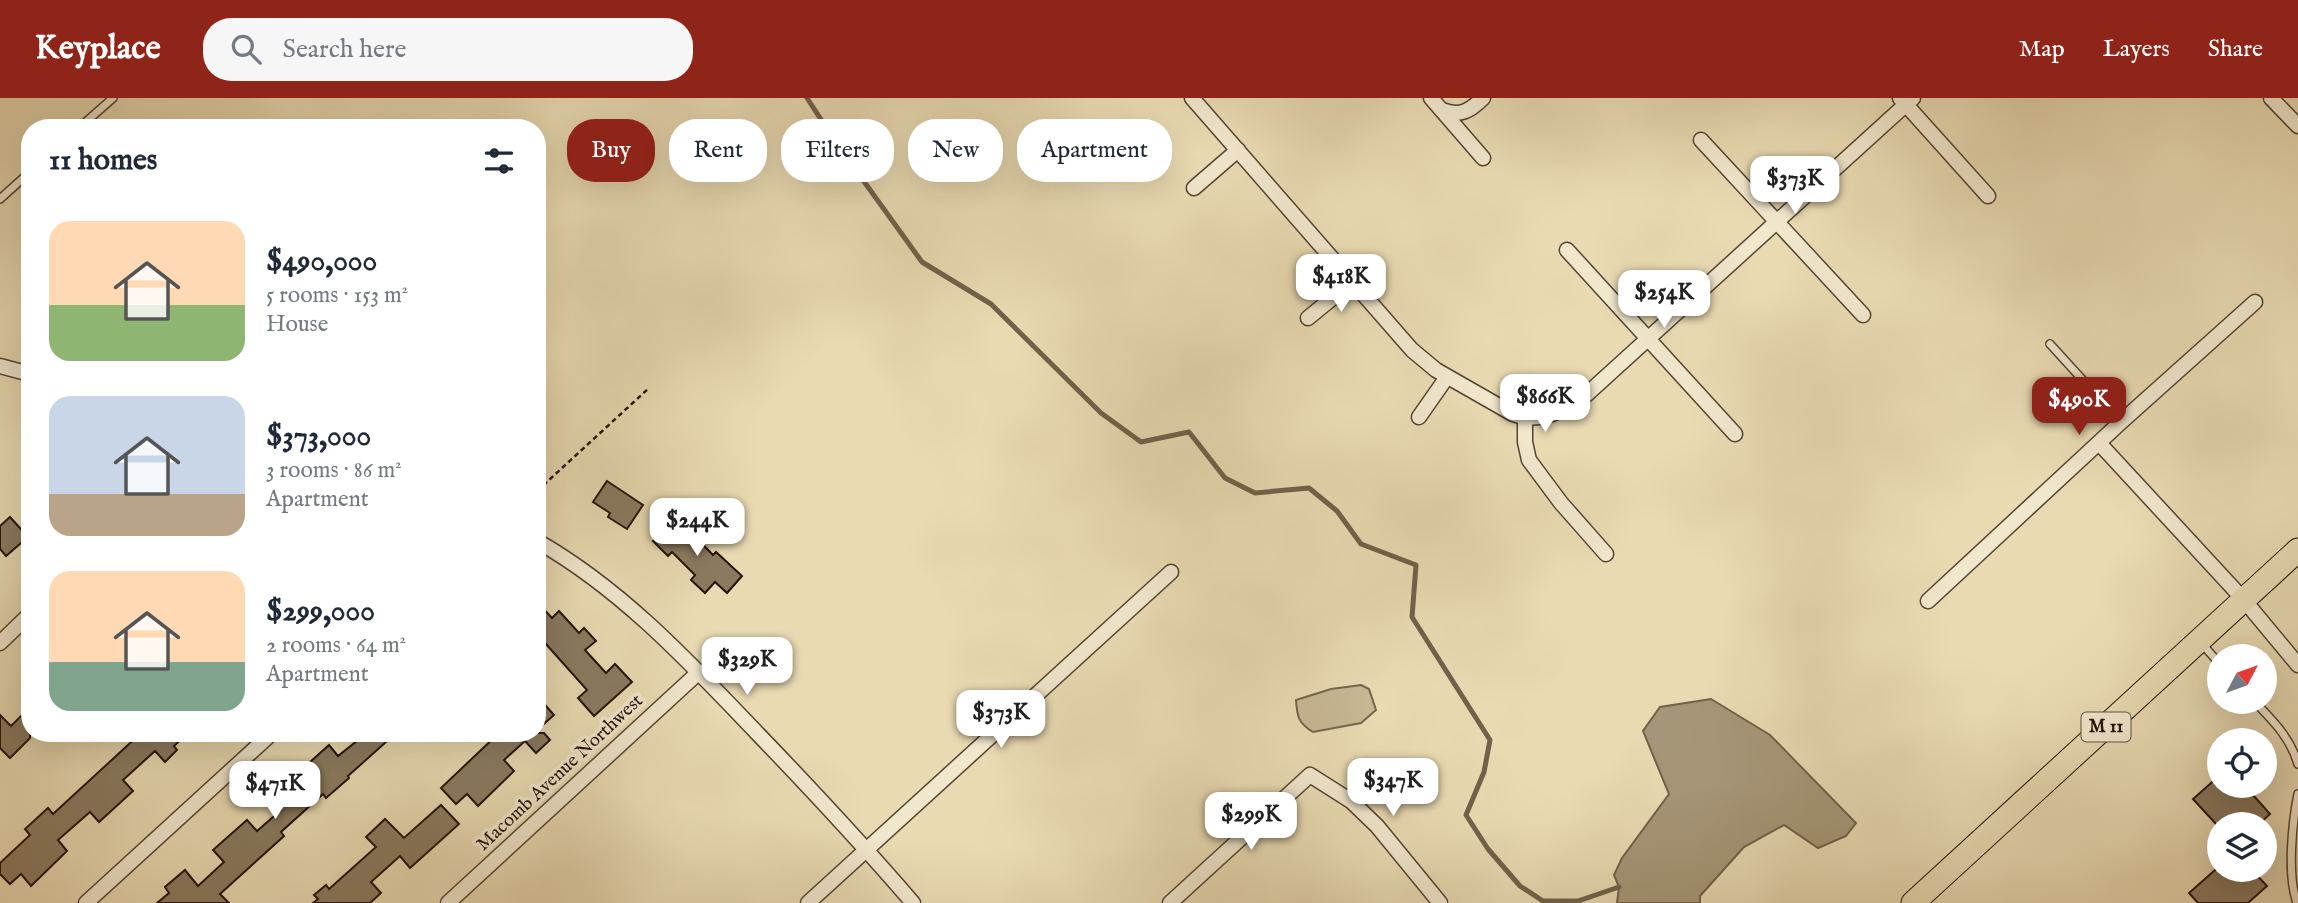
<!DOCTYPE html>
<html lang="en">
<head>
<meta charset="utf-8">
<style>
	:root { --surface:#fff; --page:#f6f6f7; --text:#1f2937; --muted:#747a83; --accent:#8f2418 }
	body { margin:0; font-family:"IM FELL English",serif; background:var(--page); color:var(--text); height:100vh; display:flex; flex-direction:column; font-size:26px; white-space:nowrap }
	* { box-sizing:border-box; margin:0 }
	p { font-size:23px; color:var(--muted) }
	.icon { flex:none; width:38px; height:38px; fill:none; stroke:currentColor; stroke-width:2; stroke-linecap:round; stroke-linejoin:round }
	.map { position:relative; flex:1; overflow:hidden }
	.side { position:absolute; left:21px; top:21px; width:525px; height:623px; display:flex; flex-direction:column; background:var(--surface); border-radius:28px; box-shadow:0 7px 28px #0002 }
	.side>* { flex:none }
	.banner { position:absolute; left:567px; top:21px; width:665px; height:63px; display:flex; gap:14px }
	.needle { width:46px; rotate:49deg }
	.tools { position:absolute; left:2207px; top:546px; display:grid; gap:14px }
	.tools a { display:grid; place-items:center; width:70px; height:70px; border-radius:50%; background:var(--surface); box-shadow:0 7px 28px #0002; font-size:35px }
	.price { position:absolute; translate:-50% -60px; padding:0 16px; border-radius:14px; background:#fff; color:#222; font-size:23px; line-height:46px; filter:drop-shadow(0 2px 4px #0008) }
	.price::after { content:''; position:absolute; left:50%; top:42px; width:21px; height:16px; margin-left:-10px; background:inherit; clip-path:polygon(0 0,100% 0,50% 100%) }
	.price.selected { background:var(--accent); color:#fff }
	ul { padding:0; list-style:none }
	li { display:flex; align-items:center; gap:21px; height:175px; padding:0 28px }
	li span { display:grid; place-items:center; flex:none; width:196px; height:140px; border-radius:21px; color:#555 }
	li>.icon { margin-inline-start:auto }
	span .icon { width:84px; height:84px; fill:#fffc; stroke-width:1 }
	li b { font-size:30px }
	h2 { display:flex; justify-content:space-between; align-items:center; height:84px; padding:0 28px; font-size:30px }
	.chip { padding:0 24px; border-radius:28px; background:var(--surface); box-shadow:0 7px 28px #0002; font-size:24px; line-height:63px }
	.chip.selected { background:var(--accent); color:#fff }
	header { display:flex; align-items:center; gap:42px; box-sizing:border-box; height:98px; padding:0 35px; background:var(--accent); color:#fff }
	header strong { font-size:33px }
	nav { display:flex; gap:38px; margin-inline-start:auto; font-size:24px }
	.search { width:490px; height:63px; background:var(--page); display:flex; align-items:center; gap:18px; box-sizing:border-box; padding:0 24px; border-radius:28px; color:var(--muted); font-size:26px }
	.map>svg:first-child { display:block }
</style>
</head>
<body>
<header>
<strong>Keyplace</strong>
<div class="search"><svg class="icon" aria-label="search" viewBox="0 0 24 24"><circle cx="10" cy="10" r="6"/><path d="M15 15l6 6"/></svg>Search here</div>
<nav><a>Map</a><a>Layers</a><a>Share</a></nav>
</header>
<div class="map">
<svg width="2298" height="805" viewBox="0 0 2298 805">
	<rect width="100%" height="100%" fill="#e9dab2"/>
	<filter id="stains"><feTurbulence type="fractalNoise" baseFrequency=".00286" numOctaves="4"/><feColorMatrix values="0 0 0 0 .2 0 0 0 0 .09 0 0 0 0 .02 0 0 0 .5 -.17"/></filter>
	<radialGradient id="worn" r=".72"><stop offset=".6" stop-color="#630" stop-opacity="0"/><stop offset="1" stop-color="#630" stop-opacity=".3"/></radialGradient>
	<path fill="#c8b895" stroke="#76654e" stroke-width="2" d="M1361 587 1369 591 1376 612 1361 625 1313 634C1298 625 1297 618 1296 602L1331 591Z"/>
	<path fill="#a69678" stroke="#72614b" stroke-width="2" d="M1711 601 1770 637 1856 725 1846 738 1818 750 1784 727 1744 749 1700 798V805H1617L1619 789 1614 777 1622 760 1669 696 1643 633 1660 609Z"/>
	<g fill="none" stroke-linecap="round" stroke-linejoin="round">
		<path stroke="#72614b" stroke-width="5" d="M807 0 837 46 922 164 991 206 1101 315 1141 344 1189 334 1225 380 1255 395 1309 390 1337 413 1361 446 1416 467 1412 519 1490 642 1484 674 1466 717 1488 751 1520 788 1543 803H1578L1619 789"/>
	</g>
	<g fill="#8a7a60" stroke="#241207" stroke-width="2">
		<path d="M607 383 643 407 627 431 608 419 610 415 593 404Z"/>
		<path d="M10 419 28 439 6 458 0 451V428Z"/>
		<path d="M677 420 713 457 716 454 742 478 727 495 715 484 705 495 691 482 695 477 672 454 668 458 653 443Z"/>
		<path d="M537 504 552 520 559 513 579 535 584 530 596 543 585 552 606 575 615 566 632 584 594 618 578 600 587 592 545 545 537 552Z"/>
		<path d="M537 598 554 617 537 632Z"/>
		<path d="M0 617 11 628 21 618 30 626V640L10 660 0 650Z"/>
		<path d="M141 635H188L174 648 177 652 165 664 155 653 123 682 133 693 99 724 90 714 58 742 67 753 31 788 21 776 10 786 0 776V765L30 737 25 731 48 710 53 716Z"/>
		<path d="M352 635H396L348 678 349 680 326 700 323 696 281 734 284 738 220 796 229 805H157L169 795 165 789 185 772 198 788 224 764 213 752 247 722 257 733 281 712 278 709 287 700 280 691 329 647 338 658 358 642Z"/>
		<path d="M499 635H544L550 642 536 655 525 643 504 662 514 673 478 708 467 696 456 706 441 690Z"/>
		<path d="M2219 678V688H2245L2270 716 2259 726H2216L2193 701Z"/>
		<path d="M441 707 459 726 410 770 400 758 371 784 381 795 370 805H313L318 801 314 797 326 787 329 791 376 749 366 739 385 721 404 740Z"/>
		<path d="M2215 772H2252L2267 788 2248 805H2198L2189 795Z"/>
	</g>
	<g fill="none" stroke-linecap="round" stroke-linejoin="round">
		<g stroke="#554432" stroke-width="10">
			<g id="lane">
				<path d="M79 30 113 0"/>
				<path d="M0 101 30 74"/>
				<path d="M2050 246 2121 324"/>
				<path d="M2202 546 2219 565"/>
				<path d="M2255 604C2273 623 2290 639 2298 666"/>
				<path d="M2297 805C2287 777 2292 726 2298 696"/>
			</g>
		</g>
		<g stroke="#554432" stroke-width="17">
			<g id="street">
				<path d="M1192 0 1412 252 1436 272 1513 316C1540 326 1564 313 1586 297L1913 0"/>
				<path d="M1431 0 1483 60"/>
				<path d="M1900 0 1988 98"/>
				<path d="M2271 0 2298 28"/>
				<path d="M1442 12C1460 19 1470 13 1483 0"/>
				<path d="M1701 42 1863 217"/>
				<path d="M1194 90 1238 52"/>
				<path d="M1567 152 1735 336"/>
				<path d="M1308 220 1352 184"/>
				<path d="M0 268 30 276"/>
				<path d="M1419 319 1447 279"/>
				<path d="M1525 320V344L1529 362 1561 405 1606 456"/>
				<path d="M2099 345 2244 502 2298 567"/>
				<path d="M537 443C623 492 690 565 758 636 811 691 863 747 913 805"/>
				<path d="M1928 503 2121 324 2255 204"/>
				<path d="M0 545 30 516"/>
				<path d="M86 805 272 635"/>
				<path d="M448 805 699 574"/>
				<path d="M808 805 1171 474"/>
				<path d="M1170 805 1310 677 1351 703 1377 728 1440 805"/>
			</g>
		</g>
		<g stroke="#241207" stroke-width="25">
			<path id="primary" d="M1913 805 2298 452"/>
		</g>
		<path stroke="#241207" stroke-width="2.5" stroke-dasharray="5 3.5" stroke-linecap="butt" d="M537 393 649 290"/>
		<use href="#lane" stroke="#f1e7cd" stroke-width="7"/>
		<use href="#street" stroke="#f1e7cd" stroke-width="14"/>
		<use href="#primary" stroke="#e9dab2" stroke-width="23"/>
	</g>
	<g text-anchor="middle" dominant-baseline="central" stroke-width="7" stroke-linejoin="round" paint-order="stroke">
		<rect fill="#f1e7cd" stroke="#625242" stroke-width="2" x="2081.5" y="614.5" width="49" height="29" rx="5"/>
		<g font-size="18" font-weight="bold" fill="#241207">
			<text x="2106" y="629">M 11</text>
		</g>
		<g font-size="19" fill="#241207" stroke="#f1e7cd">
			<text transform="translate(560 675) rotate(-43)">Macomb Avenue Northwest</text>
		</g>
	</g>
	<rect width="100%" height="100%" filter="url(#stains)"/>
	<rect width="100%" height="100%" fill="url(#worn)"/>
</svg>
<div class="tools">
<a><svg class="needle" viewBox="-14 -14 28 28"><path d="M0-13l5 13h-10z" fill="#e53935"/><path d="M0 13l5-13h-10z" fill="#747a83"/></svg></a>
<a><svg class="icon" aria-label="locate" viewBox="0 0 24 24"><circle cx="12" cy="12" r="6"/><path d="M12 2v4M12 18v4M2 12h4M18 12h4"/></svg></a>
<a><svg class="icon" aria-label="layers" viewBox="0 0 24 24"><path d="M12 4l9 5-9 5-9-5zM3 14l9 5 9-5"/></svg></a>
</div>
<b class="price" style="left:1795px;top:118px">$373K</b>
<b class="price" style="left:1341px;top:216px">$418K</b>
<b class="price" style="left:1664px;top:232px">$254K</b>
<b class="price" style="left:1545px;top:336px">$866K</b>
<b class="price selected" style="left:2079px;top:339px">$490K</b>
<b class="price" style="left:697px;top:460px">$244K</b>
<b class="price" style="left:747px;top:599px">$329K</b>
<b class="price" style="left:1001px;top:652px">$373K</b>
<b class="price" style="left:1393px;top:720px">$347K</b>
<b class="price" style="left:275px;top:723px">$471K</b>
<b class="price" style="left:1251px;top:754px">$299K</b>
<div class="banner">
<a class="chip selected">Buy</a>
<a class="chip">Rent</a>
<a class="chip">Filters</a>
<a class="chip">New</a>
<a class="chip">Apartment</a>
</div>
<section class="side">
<h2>11 homes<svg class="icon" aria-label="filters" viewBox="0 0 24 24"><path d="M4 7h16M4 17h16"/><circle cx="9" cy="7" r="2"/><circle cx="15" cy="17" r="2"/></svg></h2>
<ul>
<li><span style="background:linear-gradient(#ffd9b3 60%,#8fb573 0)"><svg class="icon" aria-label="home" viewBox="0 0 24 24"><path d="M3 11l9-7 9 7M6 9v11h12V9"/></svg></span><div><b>$490,000</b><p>5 rooms · 153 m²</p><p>House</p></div></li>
<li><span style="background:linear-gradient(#c9d6e8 70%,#b9a48a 0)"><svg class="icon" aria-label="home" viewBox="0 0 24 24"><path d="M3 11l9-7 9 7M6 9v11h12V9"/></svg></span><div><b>$373,000</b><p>3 rooms · 86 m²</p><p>Apartment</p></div></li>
<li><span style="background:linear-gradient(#ffd9b3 65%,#7fa58c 0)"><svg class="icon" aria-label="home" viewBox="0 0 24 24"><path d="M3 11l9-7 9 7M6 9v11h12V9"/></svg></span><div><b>$299,000</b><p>2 rooms · 64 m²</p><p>Apartment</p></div></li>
</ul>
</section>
</div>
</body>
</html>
